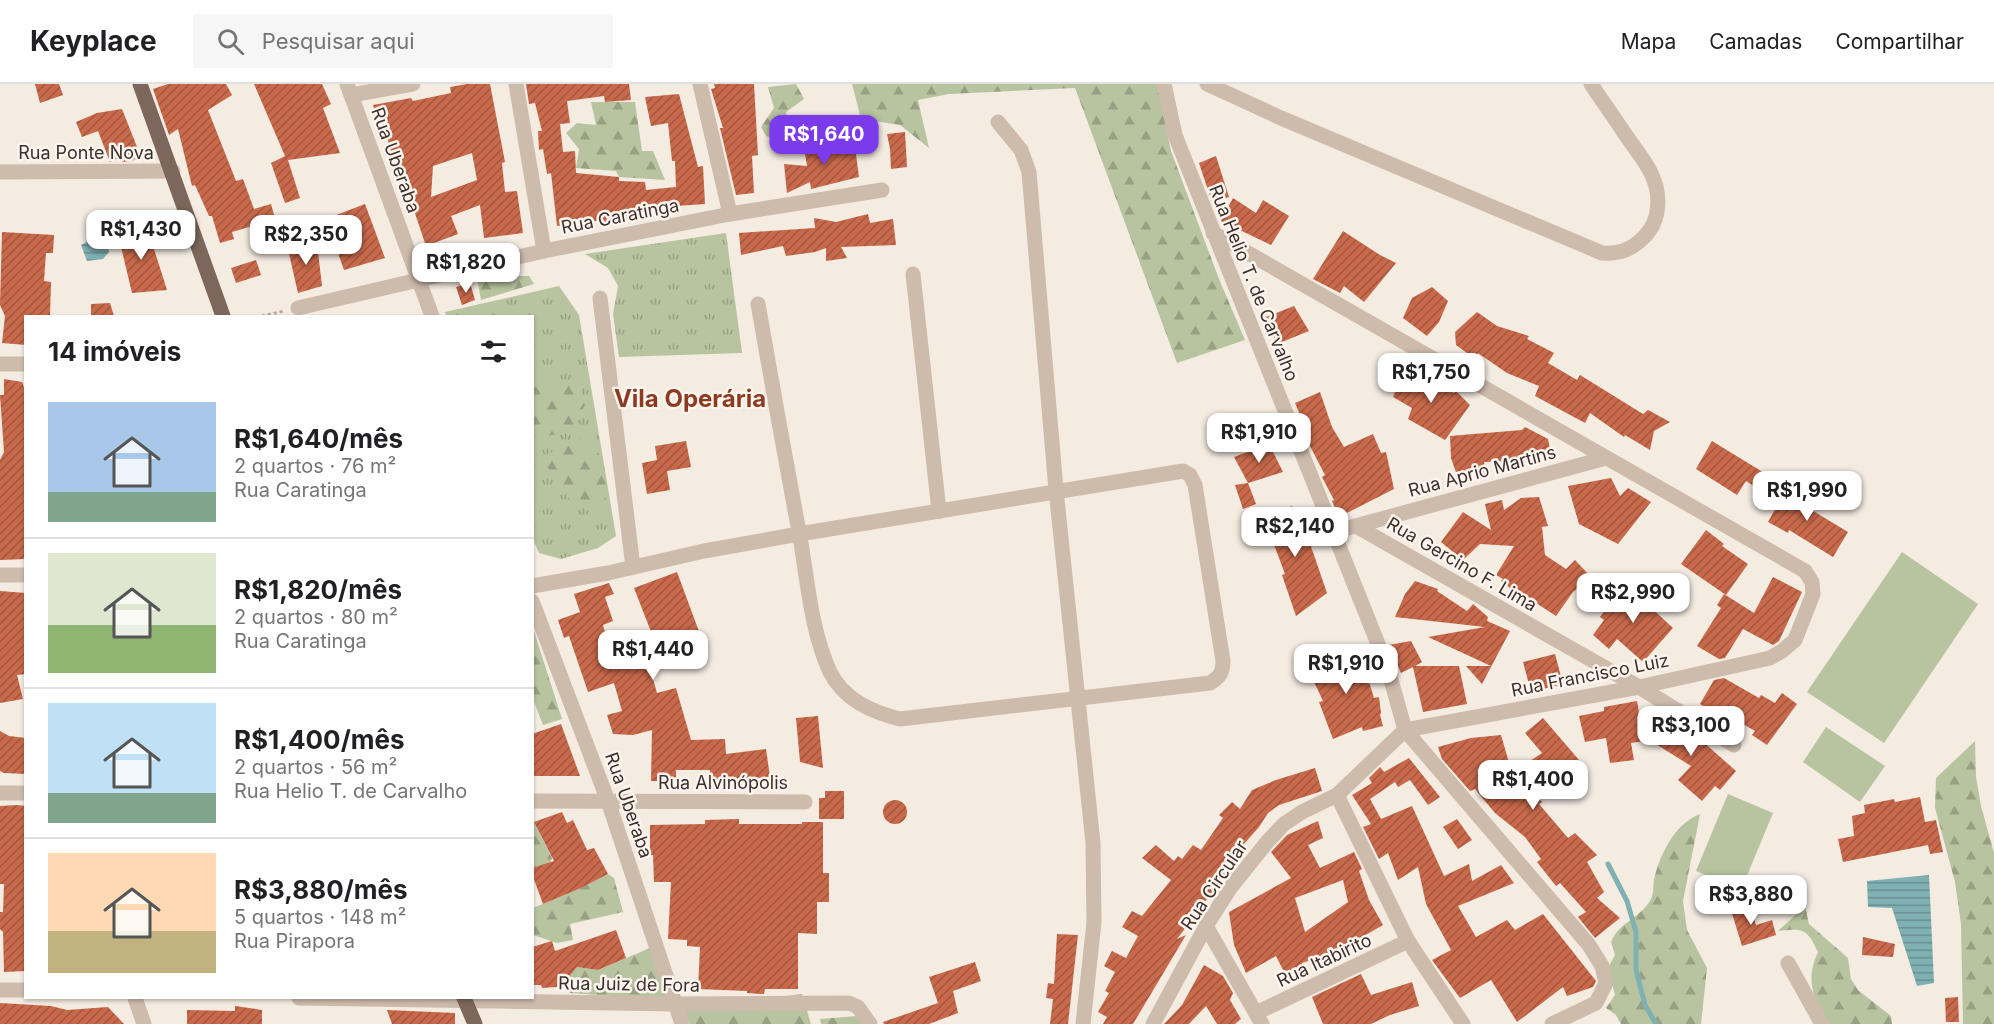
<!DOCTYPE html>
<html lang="pt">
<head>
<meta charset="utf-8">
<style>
	:root { --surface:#fff; --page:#f6f6f6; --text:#202124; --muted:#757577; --line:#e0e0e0; --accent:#7c3aed }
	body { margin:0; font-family:Inter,sans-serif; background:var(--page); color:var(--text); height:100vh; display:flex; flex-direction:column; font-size:22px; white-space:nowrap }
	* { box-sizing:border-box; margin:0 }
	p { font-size:20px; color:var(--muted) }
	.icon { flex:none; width:33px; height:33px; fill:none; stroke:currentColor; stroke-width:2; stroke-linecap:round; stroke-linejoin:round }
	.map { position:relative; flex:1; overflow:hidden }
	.panel { position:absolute; left:24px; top:231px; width:510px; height:684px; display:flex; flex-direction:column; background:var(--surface); border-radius:0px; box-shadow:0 2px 4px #0004 }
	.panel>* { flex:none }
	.price { position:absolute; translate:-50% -51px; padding:0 14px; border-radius:12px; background:#fff; color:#222; font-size:20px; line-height:39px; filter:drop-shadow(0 2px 3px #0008) }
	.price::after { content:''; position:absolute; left:50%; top:36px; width:18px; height:14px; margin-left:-9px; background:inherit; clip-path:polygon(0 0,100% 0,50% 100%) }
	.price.current { background:var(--accent); color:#fff }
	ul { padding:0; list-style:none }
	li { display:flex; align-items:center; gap:18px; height:150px; padding:0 24px }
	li+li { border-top:2px solid var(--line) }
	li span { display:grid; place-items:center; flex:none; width:168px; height:120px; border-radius:0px; color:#555 }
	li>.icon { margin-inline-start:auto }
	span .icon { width:72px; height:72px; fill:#fffc; stroke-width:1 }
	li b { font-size:26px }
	h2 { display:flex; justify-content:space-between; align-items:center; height:72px; padding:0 24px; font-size:26px }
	header { display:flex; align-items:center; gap:36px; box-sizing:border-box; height:84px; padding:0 30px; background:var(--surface); border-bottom:2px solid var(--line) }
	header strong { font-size:28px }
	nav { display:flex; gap:33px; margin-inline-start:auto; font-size:21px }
	.search { width:420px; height:54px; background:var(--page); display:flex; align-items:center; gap:15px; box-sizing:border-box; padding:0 21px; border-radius:0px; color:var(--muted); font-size:22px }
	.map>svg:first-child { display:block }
</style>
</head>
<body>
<header>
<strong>Keyplace</strong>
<div class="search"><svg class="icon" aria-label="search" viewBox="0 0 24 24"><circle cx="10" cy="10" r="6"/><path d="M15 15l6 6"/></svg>Pesquisar aqui</div>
<nav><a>Mapa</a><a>Camadas</a><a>Compartilhar</a></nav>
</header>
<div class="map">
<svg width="1994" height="940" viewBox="0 0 1994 940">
	<defs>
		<pattern id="grass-tufts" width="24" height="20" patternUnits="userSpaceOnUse" patternTransform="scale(1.5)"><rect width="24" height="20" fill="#b8c4a0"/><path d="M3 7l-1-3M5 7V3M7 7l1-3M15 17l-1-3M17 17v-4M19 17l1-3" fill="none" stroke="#97a083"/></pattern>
		<pattern id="forest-firs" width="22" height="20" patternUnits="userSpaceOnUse" patternTransform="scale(1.5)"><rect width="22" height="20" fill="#b8c4a0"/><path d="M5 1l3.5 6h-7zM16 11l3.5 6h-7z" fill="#97a083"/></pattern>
		<pattern id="water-rules" width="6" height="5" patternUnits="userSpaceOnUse" patternTransform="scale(1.5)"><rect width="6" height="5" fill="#7fb0b2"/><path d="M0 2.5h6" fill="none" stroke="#699091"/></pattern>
		<pattern id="building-hatch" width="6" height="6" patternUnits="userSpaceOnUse" patternTransform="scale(1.5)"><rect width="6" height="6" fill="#c8694b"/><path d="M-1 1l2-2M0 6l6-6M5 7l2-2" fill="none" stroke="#a4573f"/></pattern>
	</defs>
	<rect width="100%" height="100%" fill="#f4ebe1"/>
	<g fill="url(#grass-tufts)">
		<path d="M726 149 742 269 619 273 613 230 618 202 608 184 585 170Z"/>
		<path d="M559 202 579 231 616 452 598 464 561 475 539 469 532 453V232H446L445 228Z"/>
	</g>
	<g fill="url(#forest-firs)">
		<path d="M796 0 804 15 786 28 788 38 803 37V56L785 57 766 52 761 43 774 24 768 3Z"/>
		<path d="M852 0H1157L1171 67 1219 195 1245 256 1177 279 1075 4 949 10 918 16 929 64 900 41 861 35Z"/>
		<path d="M591 18H635L642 67H653L665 96 619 93 616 87 576 84 579 65 566 49 577 39 596 41Z"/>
		<path d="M492 188 507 192H529L534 200 481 216 477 194Z"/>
		<path d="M542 295 578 299 585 321 570 347 539 354 533 349V306Z"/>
		<path d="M579 354 602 372 607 413 594 421 577 423 558 402 542 373Z"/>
		<path d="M533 544 562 635 543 641 533 615Z"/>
		<path d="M1975 657 1976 693 1981 722 1994 769V940H1963L1961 840 1955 798 1935 724 1936 694Z"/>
		<path d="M1700 730 1683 817 1687 846 1707 884 1701 940H1621L1616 931 1606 924 1615 911 1608 884 1615 871 1611 858C1619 838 1641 834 1651 815 1654 809 1653 802 1654 796 1659 772 1675 739 1700 730Z"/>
		<path d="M532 734 552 774 550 779 532 784Z"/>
		<path d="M608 790 614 794 623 828 570 840 573 856 557 859 533 851V824L581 804Z"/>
		<path d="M1805 822 1809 840 1848 874 1851 895 1858 906 1891 932 1892 940H1828C1813 913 1805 897 1818 868 1807 844 1803 844 1778 847Z"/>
		<path d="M650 864 669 916 570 909V891L577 883 598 886Z"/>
		<path d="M802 910 811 940H690L684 925Z"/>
		<path d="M857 932 865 940H821L820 935Z"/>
	</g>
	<g fill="#b8c4a0">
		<path d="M1902 468 1978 520 1884 659 1807 608Z"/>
		<path d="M1826 643 1885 682 1860 718 1803 678Z"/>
		<path d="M1728 710 1773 729 1741 806 1696 787Z"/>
	</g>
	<g fill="url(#water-rules)">
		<path d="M104 155 108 159 109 168 103 175 87 177 81 161 91 156Z"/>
		<path d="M1929 791 1934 899 1917 902 1892 824 1868 823 1867 797Z"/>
	</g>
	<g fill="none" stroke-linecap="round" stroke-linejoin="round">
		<path stroke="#7fb0b2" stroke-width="5" d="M1608 780 1627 817 1636 848V886L1645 921 1656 940"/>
	</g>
	<g fill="url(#building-hatch)" fill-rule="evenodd">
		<path d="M35 0H59L63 11 40 19Z"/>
		<path d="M168 0H226L232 11 208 26 236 97 243 95 254 125 271 120 283 162 264 167 256 141 232 148 234 155 220 159 212 132H209L195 101 192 102 178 45 169 51 153 5Z"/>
		<path d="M254 0H322L331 20 323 24 340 69 288 76 300 114 285 119 271 79 285 72Z"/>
		<path d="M467 0H490L505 78 502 79 505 108 517 107 523 149 484 154 480 121 451 132 458 150 426 162 401 88 397 65 391 67 385 46 381 47 373 21 411 14 413 17 451 9 450 3ZM472 69 477 96 431 113 433 82Z"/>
		<path d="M526 0H629L631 16 605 18 604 12 567 17 570 39 560 40 563 68 575 67 576 89 619 93V97L645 98 646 106 676 103 675 77H672L668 39 651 42 645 13 679 10 698 83 703 82 705 120 648 124 649 129 605 141 604 136 557 142 551 89 547 90 543 65 539 66 538 47H542L535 19 529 20Z"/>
		<path d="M714 0H754L758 71 752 72 754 109 736 111 720 44H723L711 5 715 4Z"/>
		<path d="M122 25 141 73 131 77 122 78 120 73 110 78 98 47 82 53 76 38 97 29Z"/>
		<path d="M905 48 907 83 891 85 890 65 887 50Z"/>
		<path d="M854 55 859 93 811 105 810 98 787 109 784 80 807 82 804 64Z"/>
		<path d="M1216 72 1229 113 1212 118 1199 79Z"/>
		<path d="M1233 114 1256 129 1263 116 1289 132 1271 161 1221 137Z"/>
		<path d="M365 120 385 174 344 186 326 135Z"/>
		<path d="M868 130 870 139 893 135 896 161 841 163 847 174 826 177V164L815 168 786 172 783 162 741 171 739 149 815 144 814 134 836 138Z"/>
		<path d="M146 140 167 206 132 209 118 150Z"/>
		<path d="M1343 147 1380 171 1396 179 1364 218 1344 202 1340 209 1313 195Z"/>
		<path d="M2 148 54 151 53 169H46L44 197 51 198 50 232H26V261L2 259 5 232 0 221Z"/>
		<path d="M317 159 322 202 298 209 287 161Z"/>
		<path d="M256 176 261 191 236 199 231 184Z"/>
		<path d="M470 199 475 216 462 221 456 203Z"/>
		<path d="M1432 203 1448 217 1439 238 1427 252 1403 234 1412 214Z"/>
		<path d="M110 219 114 232H91V220Z"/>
		<path d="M1294 222 1309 247 1277 260 1266 233Z"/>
		<path d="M1477 228 1497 242 1529 252 1527 255 1554 269 1548 279 1577 296 1580 291 1643 330 1648 326 1670 338 1654 347 1650 366 1625 351 1624 353 1590 329 1585 339 1535 312 1539 302 1507 289 1478 269 1475 275 1456 261 1455 248Z"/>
		<path d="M1415 285 1431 298 1432 296 1454 309 1456 307 1470 321 1445 356 1408 335 1412 324 1393 313 1398 301Z"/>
		<path d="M4 295 22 298 26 309V475L0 476V376L4 368 0 311H4Z"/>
		<path d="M1320 308 1332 343 1344 363 1373 350 1381 369 1386 368 1394 405 1339 433 1332 417 1334 416 1322 393 1325 391 1310 362 1306 354 1309 352 1295 319Z"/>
		<path d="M1525 343 1548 355 1550 365 1544 375 1484 378 1486 388 1457 391 1451 374 1450 352 1522 346Z"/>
		<path d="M686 357 691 383 667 387 670 406 647 410 642 379 657 376 655 362Z"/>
		<path d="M1712 357 1766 390 1757 404 1746 397 1737 411 1696 385Z"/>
		<path d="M1269 360 1283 388 1248 399 1234 373Z"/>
		<path d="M1611 394 1620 412 1628 404 1651 418 1618 460 1579 440 1568 402Z"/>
		<path d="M1248 399 1256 420 1243 425 1235 401Z"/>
		<path d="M1792 401 1810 414 1805 422 1848 448 1833 473 1789 446 1788 449 1768 438 1778 420Z"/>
		<path d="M1539 413 1548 442 1542 443 1545 471 1566 485 1575 476 1591 493 1573 508 1556 532 1536 519 1534 522 1501 497 1503 495 1496 491 1514 462 1480 460 1463 476 1441 458 1463 428 1491 446 1485 420 1502 416 1504 426 1521 414Z"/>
		<path d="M1292 422 1305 445 1327 509 1296 532 1282 491 1285 490 1273 458 1268 459 1258 439Z"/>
		<path d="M1706 446 1724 460 1722 462 1748 480 1726 511 1681 480Z"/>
		<path d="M677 488 704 561 649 581 657 609 676 604 691 656 725 655 726 670 766 665 770 693 711 697 710 686H676V697H651L652 646 633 651 613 650 607 631 622 627 614 599 588 608 569 552 564 554 558 536 580 528 574 510 609 499 614 510 605 513 613 537 603 541 612 573 655 558 634 504Z"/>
		<path d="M1773 493 1802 508 1779 557 1773 561 1743 545 1725 574 1719 575 1697 562 1721 524 1717 521 1724 510 1754 529Z"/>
		<path d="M1415 497 1438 505 1437 507 1467 527 1473 520 1488 533 1487 537 1510 547 1482 600 1466 582H1491L1428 553 1485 543 1395 533 1405 510Z"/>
		<path d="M1633 501 1650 514 1646 519 1673 544 1643 578 1617 555 1609 565 1593 551 1604 536 1600 533 1618 510 1623 513Z"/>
		<path d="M0 507 26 509V590L17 591 23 615 0 619Z"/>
		<path d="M1411 557 1422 578 1415 582H1459L1467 620 1423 628 1413 583 1401 589 1389 561Z"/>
		<path d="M1354 567 1370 601 1374 614 1379 613 1381 629 1380 631 1383 642 1363 647 1362 643 1333 655 1319 618 1323 617 1307 583Z"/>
		<path d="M1555 570 1563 600 1531 608 1523 578Z"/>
		<path d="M1724 594 1759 614 1761 611 1775 619 1782 609 1797 620 1767 661 1752 651 1755 647 1717 625 1715 629 1700 620 1714 596Z"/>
		<path d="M1637 617 1644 657 1631 659 1634 676 1610 679 1606 654 1585 658 1579 632 1604 627V623Z"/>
		<path d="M1659 629 1702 657 1736 687 1720 706 1715 702 1702 717 1678 696 1691 682 1643 652Z"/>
		<path d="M818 632 823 684 800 678 796 634Z"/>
		<path d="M1543 634 1579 676 1561 691 1554 683 1531 705 1542 718 1539 720 1568 754 1575 749 1597 771 1587 778 1604 808 1597 814 1620 834 1595 854 1578 833 1586 828 1560 799 1556 802 1537 778 1541 775 1525 753 1495 729 1475 705 1470 707 1442 675 1438 663 1471 654 1501 651 1512 689 1542 669 1525 649Z"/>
		<path d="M561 640 580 692H532V650Z"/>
		<path d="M0 647 9 652 26 654V690L4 689 0 687Z"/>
		<path d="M1409 674 1440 713 1428 721 1410 696 1398 703 1395 698 1370 715 1381 735 1412 722 1444 792 1469 780 1472 797 1501 781 1514 799 1458 822 1476 853 1507 836 1515 846 1543 830 1596 897 1593 903 1567 912 1563 903 1517 938 1491 896 1460 914 1432 876 1451 866 1426 820 1418 783 1398 796 1388 769 1379 775 1363 743 1371 740 1352 711 1372 699 1369 694 1380 683 1384 688Z"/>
		<path d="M1315 684 1322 707 1279 721 1268 729 1259 743 1235 770 1238 772 1229 786 1177 855 1186 851 1133 940H1103L1107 933 1098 928 1109 909 1105 907 1115 888 1104 882 1112 867 1126 874 1138 852 1122 843 1132 827 1142 832 1171 796 1142 774 1156 761 1174 777 1178 772 1182 775 1193 761 1201 766 1223 734 1219 731 1232 718 1240 725 1252 706 1276 696Z"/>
		<path d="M825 707H844V735H819V714H825Z"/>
		<path d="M1920 713 1925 738 1936 736 1943 768 1930 770 1928 761 1843 778 1838 755 1854 752 1852 732 1865 729 1864 721 1894 715 1895 718Z"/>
		<circle cx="895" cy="728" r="12"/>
		<path d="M17 721 26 722V887L4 888 3 848 0 845V828H3L4 800H0V722Z"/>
		<path d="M562 728 567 739 573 736 587 766 594 764 608 790 581 804 543 820 532 790V784L554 777 534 738Z"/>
		<path d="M739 735V740H802V738H823V789H829V818H817V850L798 849V905H765L764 910H760L747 909V907L698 905 700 863 687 862V856L668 855 671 798H654L653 771H650V741L705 740V736Z"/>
		<path d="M1457 735 1472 756 1458 765 1443 743Z"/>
		<path d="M1318 737 1323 754 1308 761 1320 784 1354 768 1362 785 1359 787 1369 816 1383 841 1350 860 1351 863 1302 879 1304 886 1289 898 1276 872 1246 889 1234 861 1229 828 1291 794 1271 768 1287 751ZM1343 796 1348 818 1305 848 1295 814Z"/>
		<path d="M1749 820 1756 841 1772 836 1776 851 1742 862 1731 826Z"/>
		<path d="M616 846 626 874 598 886 577 883 567 895 570 902 542 904 541 901H532V863L552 857 555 867Z"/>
		<path d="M1057 850 1078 851 1068 940H1050L1053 915 1046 914 1048 899 1054 900Z"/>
		<path d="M1863 853 1895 860 1893 873 1862 871Z"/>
		<path d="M975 878 981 897 953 907 958 929 929 940H884L883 938 938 919 929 893Z"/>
		<path d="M1204 881 1223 892 1233 909 1230 916 1241 935 1235 940H1217L1206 922 1189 940H1164L1182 921Z"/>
		<path d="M1361 890 1371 911 1412 898 1419 922 1390 931 1371 940H1323L1312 913Z"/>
		<path d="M1958 913 1959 938H1946L1945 914Z"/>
		<path d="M0 919 51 922 67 926 108 923 124 940H0Z"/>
		<path d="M235 922 262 926V940H187V926L235 927Z"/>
		<path d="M387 926 455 929V940H392Z"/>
	</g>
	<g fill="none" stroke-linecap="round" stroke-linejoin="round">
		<path stroke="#b9a596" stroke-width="3" stroke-dasharray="3 3" stroke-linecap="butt" d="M262 232 284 227"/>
		<g stroke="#cdbbac" stroke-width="15">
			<path d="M347 0 432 232"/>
			<path d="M516 0 544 167"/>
			<path d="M700 0 730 130"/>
			<path d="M1164 0 1175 51 1388 585 1405 646 1589 861 1602 882 1606 899 1596 919 1552 940"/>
			<path d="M1207 0 1281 34 1602 169C1620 170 1631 166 1644 153 1661 137 1661 109 1651 89 1644 75 1633 62 1625 50 1614 33 1602 17 1591 0"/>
			<path d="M351 11 413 0"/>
			<path d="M998 38 1021 66 1029 88 1056 406 1093 759 1094 838 1083 940"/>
			<path d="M0 88 173 87"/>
			<path d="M913 190 939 427"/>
			<path d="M600 214 633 483"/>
			<path d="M298 224 544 167 730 130 882 106"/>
			<path d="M0 280H26"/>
			<path d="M1356 442 1639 603 1734 661"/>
			<path d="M1333 448 1606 374"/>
			<path d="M0 491H26"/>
			<path d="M532 502 608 489 704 467 799 450 1183 387 1190 391 1195 401 1223 577C1223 588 1220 593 1210 599L900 635C872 628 844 616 830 588 812 549 808 502 801 459 786 379 772 300 758 220"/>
			<path d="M532 517 608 717 682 940"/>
			<path d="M0 709H26"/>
			<path d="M1337 711 1408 857 1463 940"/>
			<path d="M532 717 805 718"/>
			<path d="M1206 842 1262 940"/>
			<path d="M1788 879 1822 940"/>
			<path d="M0 906H26"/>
			<path d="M135 914 144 940"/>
			<path d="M299 914 675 920 849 919 858 923 870 940"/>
			<path d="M1256 929 1408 857"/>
			<path d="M1153 940 1206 842 1231 803 1268 757 1284 740 1302 728 1337 711 1405 646 1639 603 1770 574 1782 567 1795 556 1813 510 1812 498 1805 487 1213 149"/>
		</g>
		<g stroke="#7d675c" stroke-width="15">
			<path d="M140 0 223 232"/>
			<path d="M464 914 475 940"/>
		</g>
	</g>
	<g text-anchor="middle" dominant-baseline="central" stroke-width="5" stroke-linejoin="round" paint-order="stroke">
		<g font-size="18" fill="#3b302b" stroke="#fbf5ee">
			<text x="86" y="68">Rua Ponte Nova</text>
			<text transform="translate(396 76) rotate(70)">Rua Uberaba</text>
			<text transform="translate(620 132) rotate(-11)">Rua Caratinga</text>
			<text transform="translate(1254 199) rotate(68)">Rua Helio T. de Carvalho</text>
			<text transform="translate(1482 387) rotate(-15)">Rua Aprio Martins</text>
			<text transform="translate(1462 480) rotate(30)">Rua Gercino F. Lima</text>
			<text transform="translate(1590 591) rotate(-11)">Rua Francisco Luiz</text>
			<text x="723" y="698">Rua Alvinópolis</text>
			<text transform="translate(629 721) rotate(71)">Rua Uberaba</text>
			<text transform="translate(1214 801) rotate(-56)">Rua Circular</text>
			<text transform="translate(1324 876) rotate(-25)">Rua Itabirito</text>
			<text transform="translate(629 900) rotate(1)">Rua Juiz de Fora</text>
		</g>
		<g font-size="24" font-weight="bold" fill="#8c3b22" stroke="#fbf5ee">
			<text x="690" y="314">Vila Operária</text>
		</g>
	</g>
</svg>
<b class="price current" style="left:824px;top:82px">R$1,640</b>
<b class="price" style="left:141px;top:177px">R$1,430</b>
<b class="price" style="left:306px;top:182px">R$2,350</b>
<b class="price" style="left:466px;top:210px">R$1,820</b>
<b class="price" style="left:1431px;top:320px">R$1,750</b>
<b class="price" style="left:1259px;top:380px">R$1,910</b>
<b class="price" style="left:1807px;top:438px">R$1,990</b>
<b class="price" style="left:1295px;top:474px">R$2,140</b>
<b class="price" style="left:1633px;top:540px">R$2,990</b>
<b class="price" style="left:653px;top:597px">R$1,440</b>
<b class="price" style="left:1346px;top:611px">R$1,910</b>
<b class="price" style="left:1691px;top:673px">R$3,100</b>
<b class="price" style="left:1533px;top:727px">R$1,400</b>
<b class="price" style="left:1751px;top:842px">R$3,880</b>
<section class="panel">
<h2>14 imóveis<svg class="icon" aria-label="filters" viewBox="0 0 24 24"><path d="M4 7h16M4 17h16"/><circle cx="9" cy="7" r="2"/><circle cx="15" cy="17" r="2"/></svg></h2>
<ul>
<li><span style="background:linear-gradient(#a9c7e8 75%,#7fa58c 0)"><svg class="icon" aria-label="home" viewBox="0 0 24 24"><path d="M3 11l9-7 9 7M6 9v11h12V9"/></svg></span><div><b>R$1,640/mês</b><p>2 quartos · 76 m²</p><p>Rua Caratinga</p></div></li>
<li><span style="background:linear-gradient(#dfe7d0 60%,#8fb573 0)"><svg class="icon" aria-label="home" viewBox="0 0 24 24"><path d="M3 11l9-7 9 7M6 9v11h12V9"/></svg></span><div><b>R$1,820/mês</b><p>2 quartos · 80 m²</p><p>Rua Caratinga</p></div></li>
<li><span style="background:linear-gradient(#bfe0f5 75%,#7fa58c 0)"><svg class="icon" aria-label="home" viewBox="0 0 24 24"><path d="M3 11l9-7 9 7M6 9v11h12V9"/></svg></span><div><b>R$1,400/mês</b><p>2 quartos · 56 m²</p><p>Rua Helio T. de Carvalho</p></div></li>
<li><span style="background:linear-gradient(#ffd9b3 65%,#c2b280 0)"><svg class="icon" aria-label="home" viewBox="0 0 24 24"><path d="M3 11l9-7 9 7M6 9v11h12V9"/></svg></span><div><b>R$3,880/mês</b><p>5 quartos · 148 m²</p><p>Rua Pirapora</p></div></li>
</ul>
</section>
</div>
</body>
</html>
